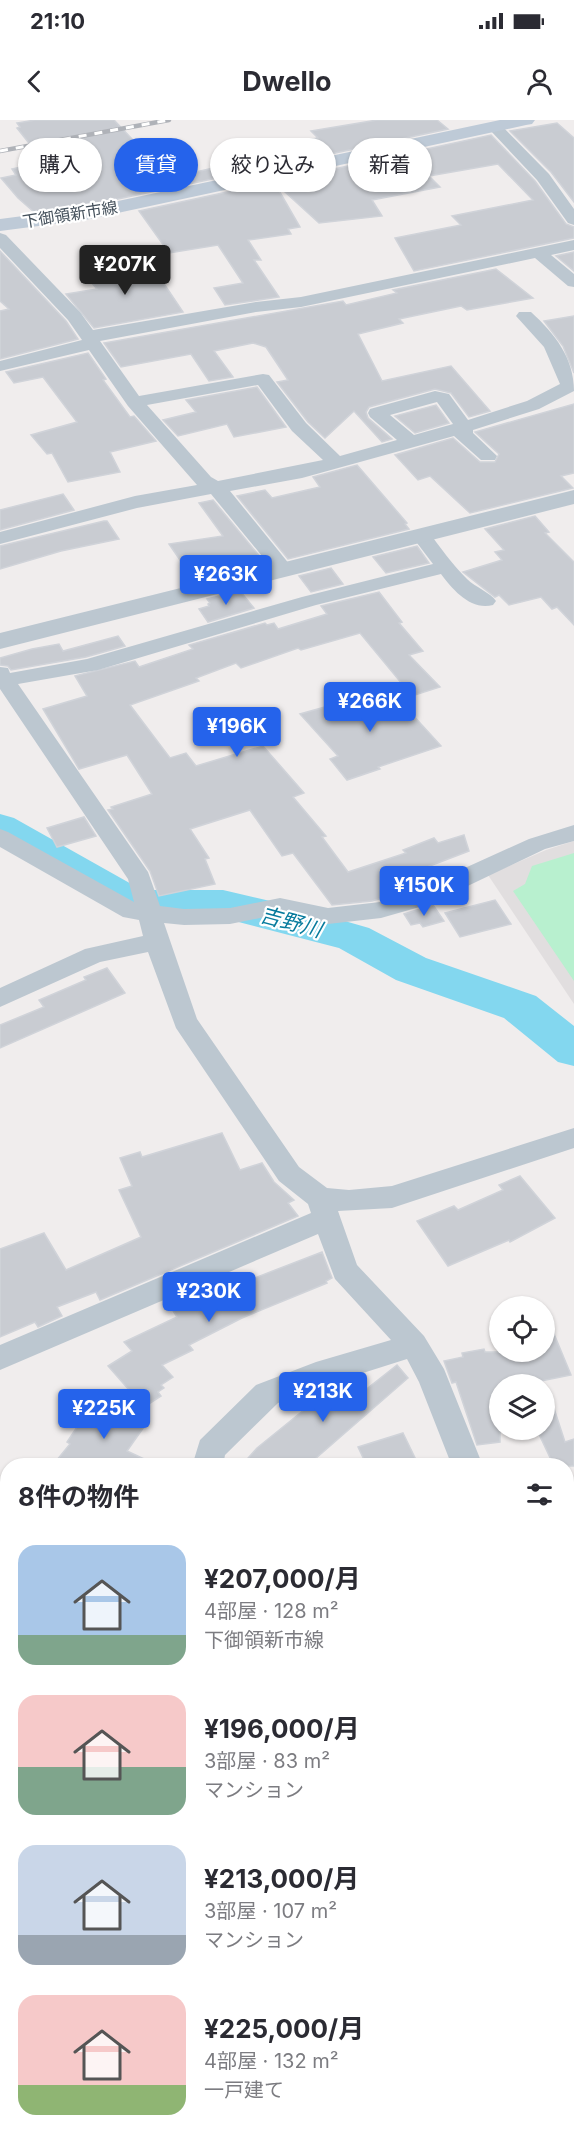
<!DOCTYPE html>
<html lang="ja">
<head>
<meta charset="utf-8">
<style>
	:root { --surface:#fff; --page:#f7f7f7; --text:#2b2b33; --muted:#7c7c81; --accent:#2563eb }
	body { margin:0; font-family:Inter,"Noto Sans JP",sans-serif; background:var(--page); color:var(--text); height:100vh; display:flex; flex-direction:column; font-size:22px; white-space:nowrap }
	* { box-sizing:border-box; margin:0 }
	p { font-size:20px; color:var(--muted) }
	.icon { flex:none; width:33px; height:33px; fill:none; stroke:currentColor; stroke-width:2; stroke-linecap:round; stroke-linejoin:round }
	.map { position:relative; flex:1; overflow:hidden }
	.details { position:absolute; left:0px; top:1338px; width:574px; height:684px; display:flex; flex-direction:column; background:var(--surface); border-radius:24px 24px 0 0; box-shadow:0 2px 4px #0004 }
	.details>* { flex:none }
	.banner { position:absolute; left:18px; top:18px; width:538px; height:54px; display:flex; gap:12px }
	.buttons { position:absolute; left:489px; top:1176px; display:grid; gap:12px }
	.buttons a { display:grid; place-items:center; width:66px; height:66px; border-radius:50%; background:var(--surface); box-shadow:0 2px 4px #0004; font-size:30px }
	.price { position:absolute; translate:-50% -51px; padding:0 14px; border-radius:6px; background:var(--accent); color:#fff; font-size:20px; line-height:39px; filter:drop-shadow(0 2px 3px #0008) }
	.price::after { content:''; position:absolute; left:50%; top:36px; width:18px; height:14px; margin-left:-9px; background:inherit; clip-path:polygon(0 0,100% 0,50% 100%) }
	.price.current { background:#222; color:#fff }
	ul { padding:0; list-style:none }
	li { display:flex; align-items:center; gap:18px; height:150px; padding:0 18px }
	li span { display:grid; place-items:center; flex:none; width:168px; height:120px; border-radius:18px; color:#555 }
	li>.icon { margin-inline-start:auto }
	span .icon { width:72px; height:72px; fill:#fffc; stroke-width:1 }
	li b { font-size:26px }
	h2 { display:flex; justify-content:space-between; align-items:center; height:72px; padding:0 18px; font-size:26px }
	.tag { padding:0 21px; border-radius:27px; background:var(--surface); box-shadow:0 2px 4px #0004; font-size:21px; line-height:54px }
	.tag.current { background:var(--accent); color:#fff }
	.status { display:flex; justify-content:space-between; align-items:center; height:42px; padding:0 30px; background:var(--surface); direction:ltr }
	.status svg { height:16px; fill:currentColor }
	header { display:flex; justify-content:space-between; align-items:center; height:78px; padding:0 18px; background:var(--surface); font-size:27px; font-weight:700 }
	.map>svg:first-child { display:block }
</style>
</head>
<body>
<div class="status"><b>21:10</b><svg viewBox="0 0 49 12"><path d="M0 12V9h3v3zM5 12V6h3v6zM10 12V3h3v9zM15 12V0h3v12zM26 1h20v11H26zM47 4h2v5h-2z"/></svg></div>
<header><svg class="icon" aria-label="back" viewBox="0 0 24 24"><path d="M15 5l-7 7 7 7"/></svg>Dwello<svg class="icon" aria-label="person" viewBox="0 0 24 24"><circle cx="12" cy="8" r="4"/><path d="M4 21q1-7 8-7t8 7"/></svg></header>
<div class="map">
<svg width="574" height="2022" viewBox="0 0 574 2022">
	<rect width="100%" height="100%" fill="#f0eded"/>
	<path fill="#e1dedf" d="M574 721V884L488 755 546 730Z"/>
	<path fill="#b8f0cf" d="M574 733V861L513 771 525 764 532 746Z"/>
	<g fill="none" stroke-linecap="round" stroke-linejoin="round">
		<path fill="#83d7ef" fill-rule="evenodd" d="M0 694 14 698 142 770H223L296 787 369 808 426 838 536 876 574 906V946L558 942 504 898 396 860 339 828 223 798H135L120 794 0 725Z"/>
	</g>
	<g fill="#c9ccd2" stroke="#d0d3d9" stroke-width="1.5">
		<path d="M35 0H114L169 58 249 40 239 31 318 18 311 11 377 0H437L448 9 85 86 34 92 18 78 1 58 16 55 12 49 44 42 17 8 20 7 17 3Z"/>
		<path d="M557 3 574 18V82L551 52 510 11Z"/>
		<path d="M491 15 535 61 566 104 574 107V118L414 151 395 118 461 105 452 96 533 80 498 44 429 56 440 67 372 80 382 96 319 103 274 62 300 107 288 109 291 114 248 120 261 140H254L279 177 225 185 214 168 243 163 218 125 169 133 139 91Z"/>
		<path d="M0 131 66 201 78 219 0 239V191L9 189 0 181Z"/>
		<path d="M574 132V151L556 136Z"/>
		<path d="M148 140 183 192 94 208 66 174 97 169 84 154Z"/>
		<path d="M496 149 533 178 467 190 461 186 399 199 403 203 358 214 382 261 451 246 490 291 469 297 451 273 435 269 369 287 366 292 368 298 392 319 382 322 354 291 325 318 308 302 277 262 288 260 266 227 253 223 214 231 233 257 209 261 191 234 121 247 104 223 343 181 346 185 397 173 393 170Z"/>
		<path d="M574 196V253L563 226 544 201Z"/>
		<path d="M88 233 106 259 103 260 130 297 134 296 156 321 110 332 120 352 68 362 52 333 47 334 31 315 77 302 43 257 14 263 6 252Z"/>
		<path d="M257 267 286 307 234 317 227 304 178 316 163 300 196 292 186 280Z"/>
		<path d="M574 284V353L561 356 573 368 470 393 430 356 418 360 395 335 453 318 480 342H495L499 334 475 312Z"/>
		<path d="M436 285 449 303 415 313 395 296Z"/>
		<path d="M357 345 407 403 405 404 409 409 288 439 237 376 265 370 272 378 320 367 313 357Z"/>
		<path d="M63 374 74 390 0 410V390Z"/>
		<path d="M213 380 266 444 195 462 169 424 223 416 199 383Z"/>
		<path d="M535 396 549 412 545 413 574 442V505L557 487 552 489 541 477 509 485 499 475 495 477 463 452 502 440 495 432 504 430 485 409Z"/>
		<path d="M104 401H107L119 419 61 431 0 449V426Z"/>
		<path d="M417 426 429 443 386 453 373 437Z"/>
		<path d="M331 448 343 464 311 472 299 456Z"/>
		<path d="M240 471 254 488 208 502 199 489 209 486 208 484 210 483 207 479Z"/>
		<path d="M379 472 402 502 399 503 423 531 409 535 440 567 412 576 360 513 301 530 298 528 241 548 236 543 196 558 199 561 130 585 170 638 186 633 196 646 263 626 304 673 293 677 326 716 322 717 348 752 406 733 403 730 434 718 438 723 464 715 469 731 414 752 421 766 411 770 372 781 332 785 293 733 282 736 250 690 190 709 209 738 205 739 215 764 159 776 150 751 108 690 113 689 111 687 152 674 127 635 79 649 43 589 87 576 75 556 135 541 139 547 193 529 189 525 265 503 267 505 274 503 278 509 327 494 321 486Z"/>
		<path d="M118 516 125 526 86 537 11 550 8 546 0 545V538L32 529 59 524 63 531Z"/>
		<path d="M389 569 441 626 378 647 380 649 347 660 330 639 338 636 300 594Z"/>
		<path d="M84 697 96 716 57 727 47 708Z"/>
		<path d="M495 780 511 804 460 817 445 793Z"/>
		<path d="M433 785 444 801 423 807 420 803 411 805 404 794Z"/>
		<path d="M107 848 125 873 0 928V905L44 887 39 880 86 860 84 857Z"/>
		<path d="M222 1013 240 1050 262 1043 274 1062 294 1080 288 1083 298 1096 100 1180 96 1172 57 1187 62 1196 38 1207 35 1202 0 1217V1129L44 1113 66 1150 141 1117 119 1070 132 1066 120 1038 140 1032 142 1037Z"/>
		<path d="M520 1056 555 1098 510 1122 509 1120 448 1146 417 1101 454 1086 458 1090 503 1070 499 1065Z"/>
		<path d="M322 1132 332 1158 326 1161 327 1163 242 1198 189 1225 193 1230 162 1245 173 1257 161 1265 164 1268 158 1272 161 1276 144 1287 108 1246 132 1231 124 1222 177 1197 167 1181 182 1174 187 1184Z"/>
		<path d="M545 1192 571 1255 526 1264H500V1322L477 1325 456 1262 452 1263 444 1241 463 1237 462 1233 484 1229 485 1232H544Z"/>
		<path d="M397 1245 408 1258 307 1346H241L257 1328 331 1268 341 1262 348 1268 354 1263 364 1271Z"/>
		<path d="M548 1270 565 1322 574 1319V1346H554L537 1310H544V1271Z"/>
		<path d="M95 1280 146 1304 127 1331 159 1346H52L70 1324 67 1322Z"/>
		<path d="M403 1313 419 1346H367L358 1327Z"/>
	</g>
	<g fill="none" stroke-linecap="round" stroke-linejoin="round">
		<g fill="#bcc7d0" fill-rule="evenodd">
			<path d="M495 2 500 4 549 54 574 89V105L568 103 537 60 490 10 487 7 490 4Z"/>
			<path d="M0 113 6 115 80 192 93 210 256 182 301 177 574 120V130L551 135 574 154V167L568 166 535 138 301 187 256 192 100 221 139 276 263 254 269 255 306 303 340 336 397 320 370 297 368 293 370 289 435 271 449 274 468 300 527 281 560 264 544 227 516 196 519 192H531C555 214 574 238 574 271L539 289 473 310V313L497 336 495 340H481L454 316 302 358 230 371 290 445 293 449 290 453H276L211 374 137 388 0 424V412L135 376 197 365 128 286 89 230 0 251V241L82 220 68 200 0 128ZM258 265 292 311 323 340 218 361 211 357 147 285ZM437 282 453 304 414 315 390 295Z"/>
			<path d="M421 409 428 411C440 427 452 444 467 459 475 467 491 473 496 481L493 485C471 491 453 470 441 454L316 485 98 550 18 564 148 752 160 786 184 789 230 788 280 778 328 788 380 782 412 772 529 719 574 705V721L545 729 430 784 381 798 328 804 280 794 230 804 184 805 164 803 197 899 299 1047 327 1068 349 1070 392 1066 574 1008V1028L392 1088 338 1091 357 1145 424 1216 444 1249 483 1346H452L419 1262 407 1239 322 1266 278 1283 225 1335 223 1346H192L200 1320 256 1265 316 1242 391 1220 335 1159 318 1114 0 1250V1225L311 1093 308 1084 279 1061 176 908 148 832 100 842 0 887V868L85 829 143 816 139 800 123 797 0 727V709L8 712 134 782 128 759 0 569V547L8 548 10 553 87 539 302 477 433 444 411 415 414 411Z"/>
			<path d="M574 1389V1417L567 1419V1391Z"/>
			<path d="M574 1609V1641L567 1642V1610Z"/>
			<path d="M8 1697V1739L0 1742V1700Z"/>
			<path d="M418 2014H459L463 2022H421Z"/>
		</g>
		<path fill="#bcc7d0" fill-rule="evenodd" d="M574 370V384L0 529V513Z"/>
		<path fill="#becad7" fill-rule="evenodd" d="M500 0H535L532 4 526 5 85 100 0 111V99L85 88Z"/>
		<g stroke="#afb2b8" stroke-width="4.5">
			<path id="rail" d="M0 31 169 0"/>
		</g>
		<use href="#rail" stroke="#fff" stroke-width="3" stroke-dasharray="8" stroke-linecap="butt"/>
	</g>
	<g text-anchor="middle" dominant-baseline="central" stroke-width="4.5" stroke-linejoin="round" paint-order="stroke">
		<g font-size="16" fill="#44505b" stroke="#fff">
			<text transform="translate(70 94) rotate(-9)">下御領新市線</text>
		</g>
		<g font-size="21" font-style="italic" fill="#077b9d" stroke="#fff">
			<text transform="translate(291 802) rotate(15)">吉野川</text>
		</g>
	</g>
</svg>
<div class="buttons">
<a><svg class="icon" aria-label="locate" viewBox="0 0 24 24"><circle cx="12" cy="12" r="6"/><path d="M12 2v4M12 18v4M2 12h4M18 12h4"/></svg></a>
<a><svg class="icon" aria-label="layers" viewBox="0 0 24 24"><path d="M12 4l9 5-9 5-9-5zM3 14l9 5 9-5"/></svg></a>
</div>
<b class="price current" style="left:125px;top:176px">¥207K</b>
<b class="price" style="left:226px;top:486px">¥263K</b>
<b class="price" style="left:370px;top:613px">¥266K</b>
<b class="price" style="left:237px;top:638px">¥196K</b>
<b class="price" style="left:424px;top:797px">¥150K</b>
<b class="price" style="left:209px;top:1203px">¥230K</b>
<b class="price" style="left:323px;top:1303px">¥213K</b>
<b class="price" style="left:104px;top:1320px">¥225K</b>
<div class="banner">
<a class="tag">購入</a>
<a class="tag current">賃貸</a>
<a class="tag">絞り込み</a>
<a class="tag">新着</a>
</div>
<section class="details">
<h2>8件の物件<svg class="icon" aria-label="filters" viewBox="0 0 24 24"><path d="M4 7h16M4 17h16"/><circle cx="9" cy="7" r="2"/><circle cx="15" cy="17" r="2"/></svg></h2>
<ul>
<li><span style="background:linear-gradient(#a9c7e8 75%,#7fa58c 0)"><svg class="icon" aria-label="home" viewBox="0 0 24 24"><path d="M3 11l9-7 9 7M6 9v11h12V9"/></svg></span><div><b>¥207,000/月</b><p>4部屋 · 128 m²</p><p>下御領新市線</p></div></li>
<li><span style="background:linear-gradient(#f6c9c9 60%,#7fa58c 0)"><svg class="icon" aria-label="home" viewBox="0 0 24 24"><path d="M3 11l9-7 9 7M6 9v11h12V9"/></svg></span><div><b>¥196,000/月</b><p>3部屋 · 83 m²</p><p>マンション</p></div></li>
<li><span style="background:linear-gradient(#c9d6e8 75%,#9aa5b1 0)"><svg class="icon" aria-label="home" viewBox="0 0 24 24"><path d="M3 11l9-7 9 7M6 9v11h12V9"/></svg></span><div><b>¥213,000/月</b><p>3部屋 · 107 m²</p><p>マンション</p></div></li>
<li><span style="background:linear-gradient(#f6c9c9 75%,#8fb573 0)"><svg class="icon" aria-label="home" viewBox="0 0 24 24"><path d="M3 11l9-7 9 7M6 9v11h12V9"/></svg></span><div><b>¥225,000/月</b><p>4部屋 · 132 m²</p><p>一戸建て</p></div></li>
</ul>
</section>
</div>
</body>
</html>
